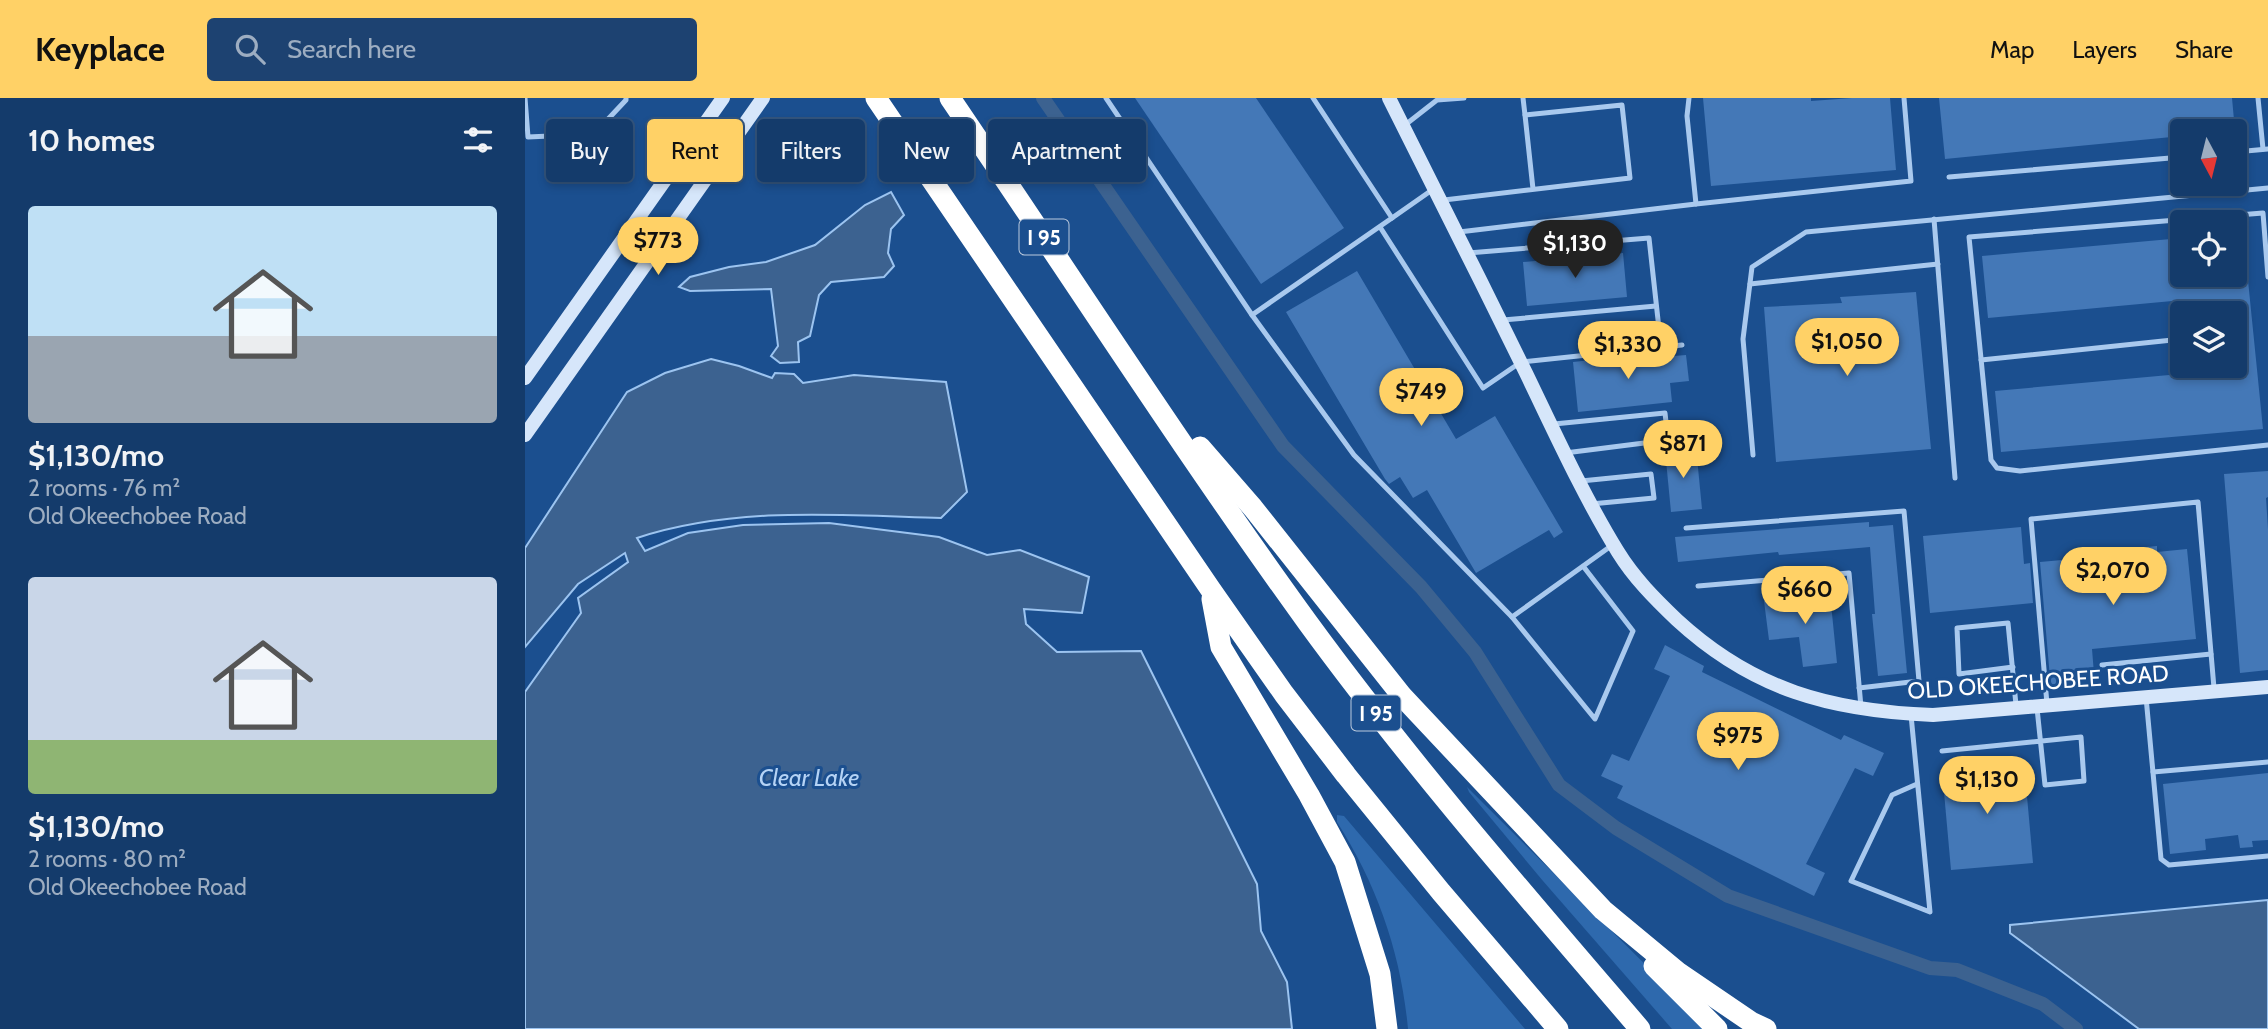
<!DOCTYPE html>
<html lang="en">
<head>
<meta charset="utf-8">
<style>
	:root { --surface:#143b6b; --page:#1d4271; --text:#f1f3f6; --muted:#9dadc1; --line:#33557e; --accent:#ffd166 }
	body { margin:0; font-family:Cabin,sans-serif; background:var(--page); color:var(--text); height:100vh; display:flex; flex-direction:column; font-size:26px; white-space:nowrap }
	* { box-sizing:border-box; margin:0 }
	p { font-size:23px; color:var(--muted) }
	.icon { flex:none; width:38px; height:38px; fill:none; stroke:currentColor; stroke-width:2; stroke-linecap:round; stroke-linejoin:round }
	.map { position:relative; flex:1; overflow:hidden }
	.side { display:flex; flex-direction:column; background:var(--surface); width:525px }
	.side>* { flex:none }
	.top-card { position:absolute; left:21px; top:21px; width:665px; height:63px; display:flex; gap:14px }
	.needle { width:46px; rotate:173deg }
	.controls { position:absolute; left:1645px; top:21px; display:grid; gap:14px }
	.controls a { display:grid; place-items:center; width:77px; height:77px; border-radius:7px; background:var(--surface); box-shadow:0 4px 10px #0003,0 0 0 2px var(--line); font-size:35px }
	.price { position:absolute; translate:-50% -60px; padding:0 16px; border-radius:24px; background:var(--accent); color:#111; font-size:23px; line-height:46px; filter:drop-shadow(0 2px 4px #0008) }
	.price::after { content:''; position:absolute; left:50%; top:42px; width:21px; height:16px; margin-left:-10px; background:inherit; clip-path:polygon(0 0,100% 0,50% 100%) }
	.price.selected { background:#222; color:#fff }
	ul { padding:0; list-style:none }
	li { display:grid; align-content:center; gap:14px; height:371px; padding:0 28px }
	li span { display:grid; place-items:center; height:217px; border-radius:7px; color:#555 }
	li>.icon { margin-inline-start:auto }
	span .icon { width:126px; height:126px; fill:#fffc; stroke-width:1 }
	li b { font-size:30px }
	h2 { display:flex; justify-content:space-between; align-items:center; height:84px; padding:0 28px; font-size:30px }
	.tag { padding:0 24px; border-radius:7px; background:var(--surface); box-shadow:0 4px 10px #0003,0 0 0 2px var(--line); font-size:24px; line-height:63px }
	.tag.selected { background:var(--accent); color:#111 }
	header { display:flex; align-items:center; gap:42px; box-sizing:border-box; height:98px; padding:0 35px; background:var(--accent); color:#111 }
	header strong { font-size:33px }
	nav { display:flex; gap:38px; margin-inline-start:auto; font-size:24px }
	.search { width:490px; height:63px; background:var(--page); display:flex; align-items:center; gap:18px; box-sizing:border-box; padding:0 24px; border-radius:7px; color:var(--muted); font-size:26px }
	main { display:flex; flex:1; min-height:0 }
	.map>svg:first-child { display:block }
</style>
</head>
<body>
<header>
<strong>Keyplace</strong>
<div class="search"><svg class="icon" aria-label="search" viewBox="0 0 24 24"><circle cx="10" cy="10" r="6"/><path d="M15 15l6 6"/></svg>Search here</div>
<nav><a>Map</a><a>Layers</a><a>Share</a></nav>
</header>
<main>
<section class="side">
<h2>10 homes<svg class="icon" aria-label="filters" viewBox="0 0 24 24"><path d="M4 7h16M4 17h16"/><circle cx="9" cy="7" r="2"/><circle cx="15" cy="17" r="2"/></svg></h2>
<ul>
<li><span style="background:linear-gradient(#bfe0f5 60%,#9aa5b1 0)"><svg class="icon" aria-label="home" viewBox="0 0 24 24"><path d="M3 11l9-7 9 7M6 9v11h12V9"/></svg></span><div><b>$1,130/mo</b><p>2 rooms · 76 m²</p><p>Old Okeechobee Road</p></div></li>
<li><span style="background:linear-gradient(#c9d6e8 75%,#8fb573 0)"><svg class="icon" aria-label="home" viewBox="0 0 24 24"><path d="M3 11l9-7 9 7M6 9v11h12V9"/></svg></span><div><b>$1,130/mo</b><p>2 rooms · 80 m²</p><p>Old Okeechobee Road</p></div></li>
</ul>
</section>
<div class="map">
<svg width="1743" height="931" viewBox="0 0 1743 931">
	<rect width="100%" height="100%" fill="#1b4f8f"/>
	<g fill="#2e69ad">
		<path d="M942 689 1185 931H1147L1018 783 944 694Z"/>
		<path d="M812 717 819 718 1000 931H883C876 855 852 787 812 724Z"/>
	</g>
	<g fill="#3c6290" stroke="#9cc4f0" stroke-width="2">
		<path d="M366 94 379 117 366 131 363 155 369 168 359 179 306 184 294 197 285 238 273 244 274 264 255 265 246 258 253 248 246 191 165 193 154 189 165 179 204 169 241 164 290 147 340 107Z"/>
		<path d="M186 261 214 268 247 280 250 275 269 276 278 285 329 277 421 284 442 394 416 420C315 417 209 408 112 440L120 453 163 435 218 427 304 425 414 439 462 457 495 452 564 479 557 515 499 511 501 526 532 554 616 553 732 786 736 833 762 884 767 931H0V594L56 515 53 500 103 464 100 455 53 486 0 549V450L102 294 140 275Z"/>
		<path d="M1743 802V931H1614L1485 835V827Z"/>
	</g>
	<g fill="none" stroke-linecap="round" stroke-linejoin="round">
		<path stroke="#3c6290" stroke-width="14" d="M518 0 758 348 896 489 950 554 1034 687 1091 730 1203 798 1405 870 1432 872 1518 906 1551 931"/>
	</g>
	<g fill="#4478b7">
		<path d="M610 0H731L819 130 736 186Z"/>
		<path d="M1178 0H1286V3L1327 0H1365L1371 72 1186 88Z"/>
		<path d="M1414 0H1707L1710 33H1657V38L1420 61Z"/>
		<path d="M1710 123H1717L1738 331 1476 354 1470 293 1677 274 1676 268H1710V215H1671L1669 201 1463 220 1457 158 1657 140V177H1710Z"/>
		<path d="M1098 155 1102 199 1002 208 998 164Z"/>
		<path d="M832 173 931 341 970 318 1038 434 1029 440 1024 432 951 475 902 392 888 400 875 379 864 386 860 381 761 214Z"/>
		<path d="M1391 194 1406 351 1251 364 1239 209 1317 205 1315 199Z"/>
		<path d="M1149 253V258L1161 257 1164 283 1145 285 1147 304 1053 314 1048 264Z"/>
		<path d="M1171 349 1177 411 1146 414 1140 352Z"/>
		<path d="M1743 373V399L1741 400 1743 431V572L1715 575 1699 376Z"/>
		<path d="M1344 424V429L1368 427 1382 575 1353 578 1347 516H1350L1345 449 1254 457 1253 454 1153 464 1150 439Z"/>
		<path d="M1496 429 1499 466 1505 465 1508 505 1405 515 1398 438Z"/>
		<path d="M1632 448V454L1662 451 1671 541 1567 551 1570 588 1526 592 1515 464 1559 460V455Z"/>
		<path d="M1305 496 1312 565 1278 569 1274 539 1244 542 1239 503Z"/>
		<path d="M1140 547 1179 568 1177 574 1316 642 1319 637 1359 655 1348 678 1330 670 1281 766 1300 775 1289 798 1092 700 1098 688 1076 678 1087 656 1104 663 1145 578 1129 571Z"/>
		<path d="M1499 665 1508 765 1426 772 1417 672Z"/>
		<path d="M1743 675V742L1727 743 1728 749 1715 750 1713 737 1680 741 1681 752 1645 756 1638 686Z"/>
	</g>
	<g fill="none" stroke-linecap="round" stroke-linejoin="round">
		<g stroke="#a9c9ee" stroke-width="5">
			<path d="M0 0 3 39 69 36 101 2V0"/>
			<path d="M581 0 727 217 829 357 987 519"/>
			<path d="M998 0 1000 17"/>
			<path d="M1164 0 1162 18 1171 106 1386 83 1379 0"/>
			<path d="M1733 0 1738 51"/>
			<path d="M880 27 912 2 939 0"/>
			<path d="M1710 54 1743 51"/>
			<path d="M1424 79 1657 59"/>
			<path d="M919 102 1105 80 1097 7 1000 17 1008 91"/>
			<path d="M867 120 907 92"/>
			<path d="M1409 121 1430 380"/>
			<path d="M855 129 958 290 996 264 1157 247"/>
			<path d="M934 134 1171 106"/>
			<path d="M943 155 1124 140 1136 249"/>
			<path d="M1743 179 1738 115 1444 139 1466 362 1472 370 1495 373 1743 347"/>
			<path d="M1225 186 1413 166"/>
			<path d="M727 217 867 120 788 0"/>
			<path d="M978 222 1131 208"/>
			<path d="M1456 262 1657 241"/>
			<path d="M1029 326 1140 315 1143 342 1040 355"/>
			<path d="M1228 357 1218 241 1227 169 1281 134 1743 90"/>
			<path d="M1056 383 1126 376 1129 400 1066 406"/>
			<path d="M1161 430 1379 413 1394 583 1334 590"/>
			<path d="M1058 468 1108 533 1070 621 987 519 1086 448"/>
			<path d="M1173 488 1324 475 1336 609"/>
			<path d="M1577 567 1686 556"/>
			<path d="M1488 569 1434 576 1432 530 1483 525 1491 607"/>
			<path d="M1621 599 1636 761 1644 767 1743 758"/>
			<path d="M1522 606 1506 421 1673 404 1689 590"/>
			<path d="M1386 617 1405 814 1326 783 1367 697 1392 686"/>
			<path d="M1417 653 1556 639 1559 683 1520 687 1512 610"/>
			<path d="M1628 674 1743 664"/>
		</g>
		<g stroke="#d6e6fa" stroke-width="14">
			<path d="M864 0C910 92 956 183 1001 275 1030 335 1058 397 1093 454 1109 480 1130 501 1152 522 1228 592 1306 613 1408 617L1743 589"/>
			<path d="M0 280 198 0"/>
			<path d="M0 337 238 0"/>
		</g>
		<g stroke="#fff" stroke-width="21">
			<path d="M351 0 686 492 759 596 821 677 916 794 1033 931"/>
			<path d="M425 0C544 175 659 354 783 525 886 666 1001 798 1115 931"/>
			<path d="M675 349 728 410 877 598 1078 812 1154 875 1226 924 1241 931"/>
			<path d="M687 501 696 549 784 697 820 764 855 876 862 931"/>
			<path d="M1129 868 1192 931"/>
		</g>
	</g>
	<g text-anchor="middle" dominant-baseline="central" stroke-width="6" stroke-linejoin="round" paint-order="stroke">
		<g fill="#1b4f8f" stroke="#bbcadd" stroke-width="2">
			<rect x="494.5" y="121.5" width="49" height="35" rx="5"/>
			<rect x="826.5" y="597.5" width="49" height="35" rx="5"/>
		</g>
		<g font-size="21" font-weight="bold" fill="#fff">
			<text x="519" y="139">I 95</text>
			<text x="851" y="615">I 95</text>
		</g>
		<g font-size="23" fill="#fff" stroke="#1b4f8f">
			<text transform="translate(1513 584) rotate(-4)">OLD OKEECHOBEE ROAD</text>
		</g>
		<g font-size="24" font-style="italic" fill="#b5d3f5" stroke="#1b4f8f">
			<text x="284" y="679">Clear Lake</text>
		</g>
	</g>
</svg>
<div class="controls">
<a><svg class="needle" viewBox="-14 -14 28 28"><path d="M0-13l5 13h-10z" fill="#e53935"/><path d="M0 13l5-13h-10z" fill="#9dadc1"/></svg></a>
<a><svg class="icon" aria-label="locate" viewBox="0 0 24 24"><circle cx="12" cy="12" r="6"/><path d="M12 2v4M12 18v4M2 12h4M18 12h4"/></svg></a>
<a><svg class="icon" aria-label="layers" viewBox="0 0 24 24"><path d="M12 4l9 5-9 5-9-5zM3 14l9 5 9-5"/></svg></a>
</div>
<b class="price" style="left:133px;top:179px">$773</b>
<b class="price selected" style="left:1050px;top:182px">$1,130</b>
<b class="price" style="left:1322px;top:280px">$1,050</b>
<b class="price" style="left:1103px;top:283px">$1,330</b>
<b class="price" style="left:896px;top:330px">$749</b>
<b class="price" style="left:1158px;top:382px">$871</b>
<b class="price" style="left:1588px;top:509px">$2,070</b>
<b class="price" style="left:1280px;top:528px">$660</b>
<b class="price" style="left:1213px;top:674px">$975</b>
<b class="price" style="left:1462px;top:718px">$1,130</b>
<div class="top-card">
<a class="tag">Buy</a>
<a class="tag selected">Rent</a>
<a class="tag">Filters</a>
<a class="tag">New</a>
<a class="tag">Apartment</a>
</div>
</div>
</main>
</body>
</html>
